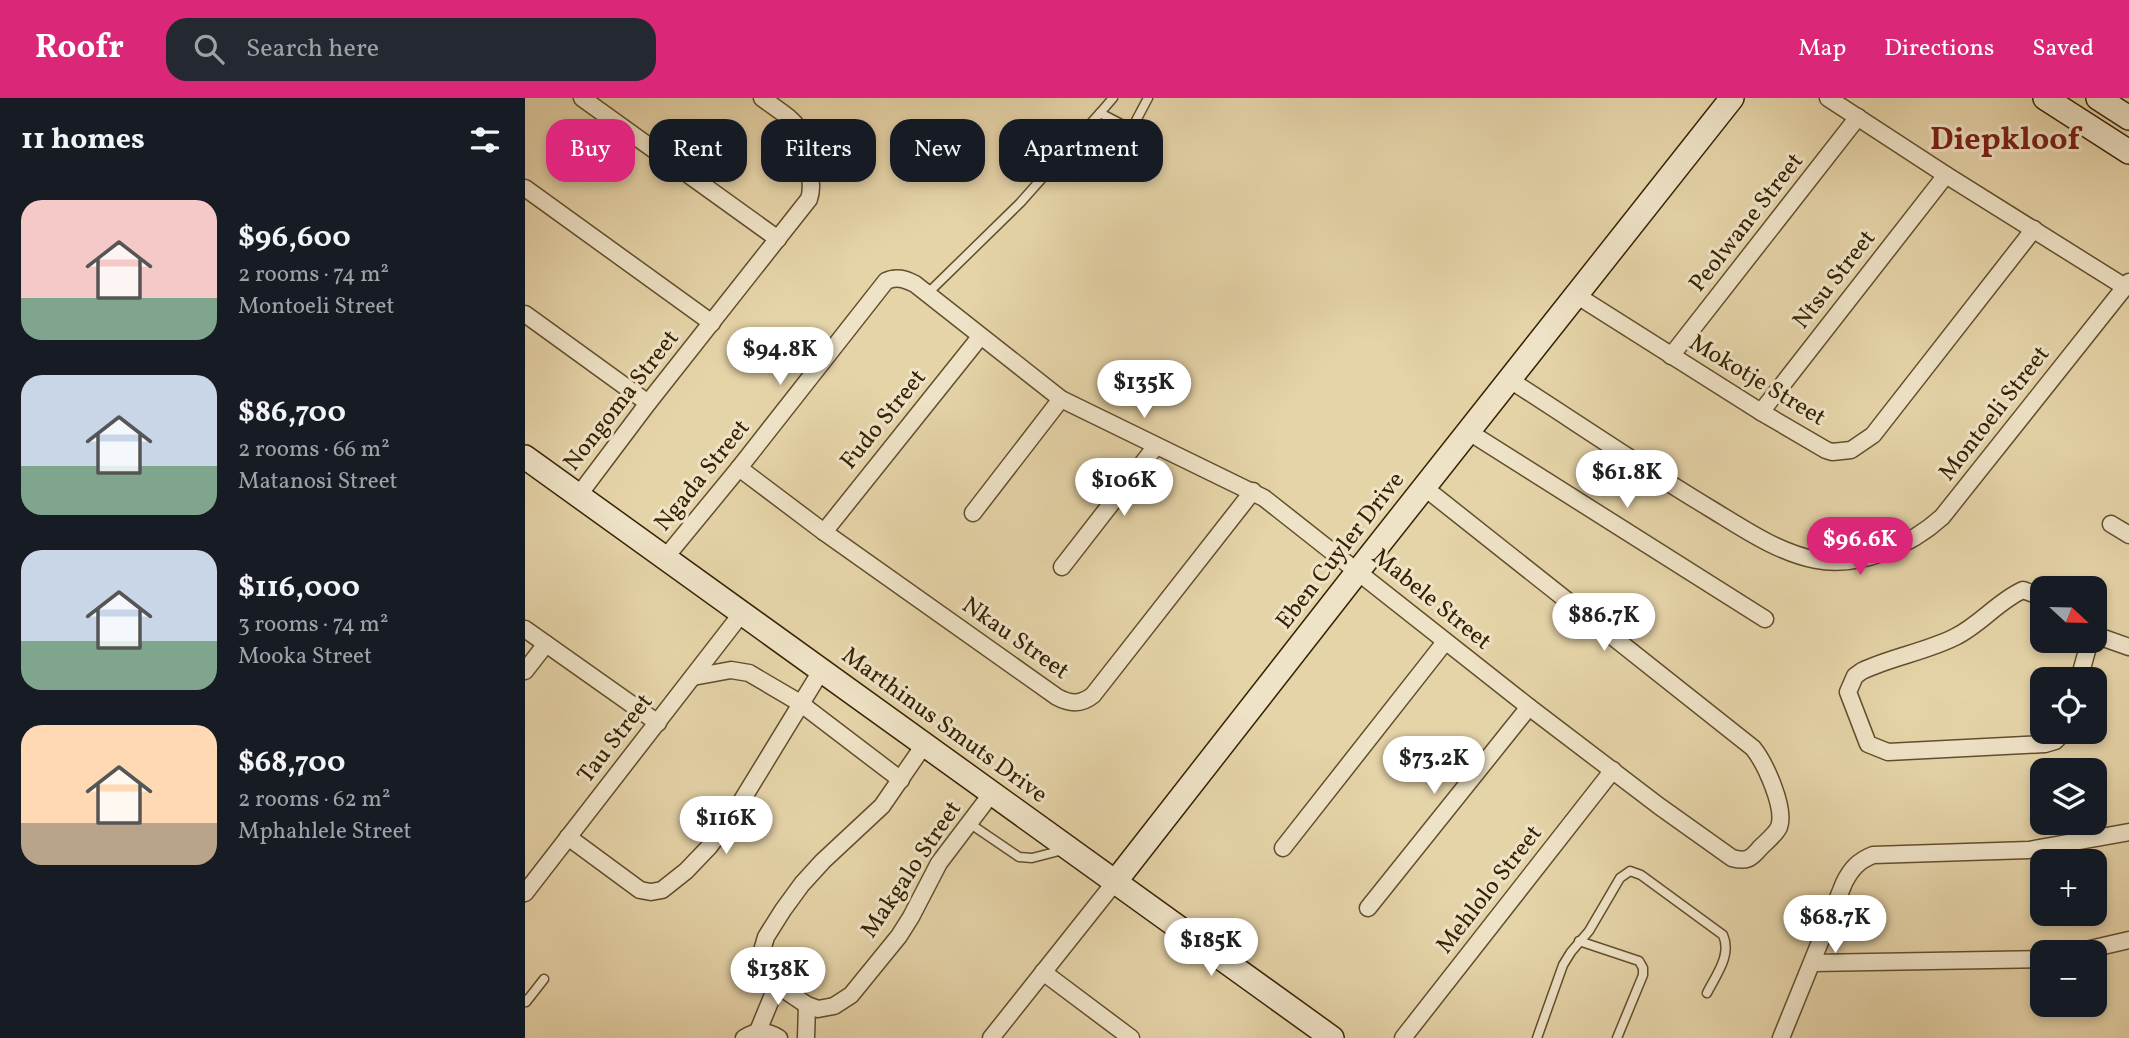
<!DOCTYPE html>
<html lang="en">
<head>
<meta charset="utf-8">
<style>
	:root { --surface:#171b24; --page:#242831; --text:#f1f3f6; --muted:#9ea1a6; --accent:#db2777 }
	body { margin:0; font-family:Vollkorn,serif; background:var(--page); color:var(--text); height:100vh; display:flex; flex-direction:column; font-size:26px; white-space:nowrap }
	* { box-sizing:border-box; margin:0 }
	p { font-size:23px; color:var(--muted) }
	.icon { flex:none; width:38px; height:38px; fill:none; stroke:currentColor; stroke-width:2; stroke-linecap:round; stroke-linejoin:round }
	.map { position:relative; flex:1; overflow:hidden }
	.side { display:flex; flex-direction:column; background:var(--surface); width:525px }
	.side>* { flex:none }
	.hud { position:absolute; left:21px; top:21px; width:665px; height:63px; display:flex; gap:14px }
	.needle { width:46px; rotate:112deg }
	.tools { position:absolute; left:1505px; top:478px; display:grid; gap:14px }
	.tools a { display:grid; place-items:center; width:77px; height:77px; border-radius:14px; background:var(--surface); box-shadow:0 4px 10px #0003; font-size:35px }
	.price { position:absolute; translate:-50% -60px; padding:0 16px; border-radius:24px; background:#fff; color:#222; font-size:23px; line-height:46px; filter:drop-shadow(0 2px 4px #0008) }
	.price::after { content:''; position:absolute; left:50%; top:42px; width:21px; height:16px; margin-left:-10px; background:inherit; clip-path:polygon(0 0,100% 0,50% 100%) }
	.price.active { background:var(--accent); color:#fff }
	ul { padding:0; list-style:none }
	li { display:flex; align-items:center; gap:21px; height:175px; padding:0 21px }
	li span { display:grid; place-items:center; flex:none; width:196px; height:140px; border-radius:21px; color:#555 }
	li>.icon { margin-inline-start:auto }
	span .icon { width:84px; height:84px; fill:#fffc; stroke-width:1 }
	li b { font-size:30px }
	h2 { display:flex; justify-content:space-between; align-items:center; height:84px; padding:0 21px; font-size:30px }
	.pill { padding:0 24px; border-radius:21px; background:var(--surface); box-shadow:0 4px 10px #0003; font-size:24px; line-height:63px }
	.pill.active { background:var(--accent); color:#fff }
	header { display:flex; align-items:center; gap:42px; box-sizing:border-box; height:98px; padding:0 35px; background:var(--accent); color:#fff }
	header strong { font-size:33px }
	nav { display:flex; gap:38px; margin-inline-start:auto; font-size:24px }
	.search { width:490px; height:63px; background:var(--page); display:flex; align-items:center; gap:18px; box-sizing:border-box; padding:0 24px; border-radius:21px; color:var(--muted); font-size:26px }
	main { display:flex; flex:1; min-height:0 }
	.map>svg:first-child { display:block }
</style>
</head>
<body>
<header>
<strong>Roofr</strong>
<div class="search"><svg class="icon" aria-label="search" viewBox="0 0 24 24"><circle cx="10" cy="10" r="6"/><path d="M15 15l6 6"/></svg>Search here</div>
<nav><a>Map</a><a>Directions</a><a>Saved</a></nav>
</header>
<main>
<section class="side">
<h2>11 homes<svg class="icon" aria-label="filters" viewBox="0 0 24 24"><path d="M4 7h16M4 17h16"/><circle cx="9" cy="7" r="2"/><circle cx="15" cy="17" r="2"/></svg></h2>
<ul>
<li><span style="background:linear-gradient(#f6c9c9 70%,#7fa58c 0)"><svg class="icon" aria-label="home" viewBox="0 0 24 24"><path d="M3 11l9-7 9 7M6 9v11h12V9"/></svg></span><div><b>$96,600</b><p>2 rooms · 74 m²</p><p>Montoeli Street</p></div></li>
<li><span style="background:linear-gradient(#c9d6e8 65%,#7fa58c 0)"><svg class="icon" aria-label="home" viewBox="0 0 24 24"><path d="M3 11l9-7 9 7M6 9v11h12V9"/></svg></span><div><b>$86,700</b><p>2 rooms · 66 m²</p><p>Matanosi Street</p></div></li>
<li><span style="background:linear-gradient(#c9d6e8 65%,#7fa58c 0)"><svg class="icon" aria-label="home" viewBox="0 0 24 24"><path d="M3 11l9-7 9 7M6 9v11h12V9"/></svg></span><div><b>$116,000</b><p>3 rooms · 74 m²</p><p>Mooka Street</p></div></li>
<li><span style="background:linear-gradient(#ffd9b3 70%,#b9a48a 0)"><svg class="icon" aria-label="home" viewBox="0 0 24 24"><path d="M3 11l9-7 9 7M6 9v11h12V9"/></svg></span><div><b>$68,700</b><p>2 rooms · 62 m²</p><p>Mphahlele Street</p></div></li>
</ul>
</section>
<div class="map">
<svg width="1604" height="940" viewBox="0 0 1604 940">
	<rect width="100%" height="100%" fill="#e6d4a9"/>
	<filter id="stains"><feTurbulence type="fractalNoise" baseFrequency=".00286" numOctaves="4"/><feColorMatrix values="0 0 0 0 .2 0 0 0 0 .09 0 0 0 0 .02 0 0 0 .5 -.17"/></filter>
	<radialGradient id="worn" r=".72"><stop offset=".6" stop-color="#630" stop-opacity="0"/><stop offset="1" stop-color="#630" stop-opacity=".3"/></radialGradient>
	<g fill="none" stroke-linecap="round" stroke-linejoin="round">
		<g stroke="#624e2c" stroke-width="11">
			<g id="lane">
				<path d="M575 15 588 0"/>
				<path d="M606 32 623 0"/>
				<path d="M402 196 495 105 575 15 625 41"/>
				<path d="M444 725 494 759 507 760 538 752"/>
				<path d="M1054 843 1114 863 1118 870V877L1092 940"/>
				<path d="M0 902 1 904 19 881"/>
				<path d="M1012 940 1038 867 1046 854 1064 833 1095 780 1105 773 1116 777 1198 837C1207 857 1191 877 1182 895"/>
			</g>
		</g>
		<g stroke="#624e2c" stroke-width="19">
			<g id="street">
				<path d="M57 0 253 141"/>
				<path d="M1303 0 1421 77 1600 189"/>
				<path d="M0 90 187 225"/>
				<path d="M1051 197 1236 314 1301 352 1307 354 1326 352 1348 337 1509 131"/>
				<path d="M0 216 123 305"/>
				<path d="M1146 258 1333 19"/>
				<path d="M985 282C1052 325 1118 370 1186 411 1219 431 1252 454 1291 462 1335 470 1385 448 1417 419L1604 184"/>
				<path d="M1236 314 1421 77"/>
				<path d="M944 334 1240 521"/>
				<path d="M214 370 299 434 532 599C545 606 556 607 568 597L728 393"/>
				<path d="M53 398 123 305 284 101C288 90 285 80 284 69 278 24 271 25 237 0"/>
				<path d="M448 415 536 301"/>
				<path d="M1586 426 1604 437"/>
				<path d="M299 434 455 239"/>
				<path d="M140 460 214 370 361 183C371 178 380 181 390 186L536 301 739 400 1004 609 1134 708 1207 760C1221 764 1226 761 1235 750 1241 744 1251 736 1254 729 1261 710 1240 665 1228 650L900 390"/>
				<path d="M537 469 631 348"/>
				<path d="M1517 499 1498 492C1473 503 1455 527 1430 539 1400 554 1366 559 1337 573L1330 578 1323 594 1343 646 1363 654 1520 646 1530 643 1539 634"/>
				<path d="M0 531 133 625"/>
				<path d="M1570 537 1604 549"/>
				<path d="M0 573 21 546"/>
				<path d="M168 579 206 572 224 575 275 605 376 682"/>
				<path d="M1554 581 1565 542"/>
				<path d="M399 647 357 708 298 763 277 786 258 812 241 839 236 856V864L239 870 252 887 282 907 293 911 309 908 326 897 374 838 386 819 414 765 467 695"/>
				<path d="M43 739 115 792 126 794 137 792 161 773 184 749 208 717 296 573"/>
				<path d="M758 750 920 544"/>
				<path d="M0 795 217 515"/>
				<path d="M843 810 1004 609"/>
				<path d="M1552 854 1604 842"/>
				<path d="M1287 865 1517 861"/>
				<path d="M518 874 606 940"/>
				<path d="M233 933 252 887"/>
				<path d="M219 940C232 932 241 932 254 940"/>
				<path d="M281 940 282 907"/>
				<path d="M466 940 590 784"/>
				<path d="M878 940 1088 672"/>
				<path d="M1256 940 1319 785C1326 771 1333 763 1348 757L1504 752 1604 734"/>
			</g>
		</g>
		<g stroke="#362202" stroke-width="26">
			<g id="secondary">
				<path d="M1520 0 1604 54"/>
				<path d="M1573 0 1604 20"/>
				<path d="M0 359 807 940"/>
				<path d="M590 784 833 473 1207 0"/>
			</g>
		</g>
		<use href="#lane" stroke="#efe3c7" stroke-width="8"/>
		<use href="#street" stroke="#efe3c7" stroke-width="16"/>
		<use href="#secondary" stroke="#efe3c7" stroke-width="23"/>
	</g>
	<g text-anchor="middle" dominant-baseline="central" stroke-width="6" stroke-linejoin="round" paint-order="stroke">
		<g font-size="24" fill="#362202" stroke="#efe3c7">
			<text transform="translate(1222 125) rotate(-52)">Peolwane Street</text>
			<text transform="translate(1310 182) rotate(-52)">Ntsu Street</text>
			<text transform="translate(1232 283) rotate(31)">Mokotje Street</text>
			<text transform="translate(97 303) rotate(-52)">Nongoma Street</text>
			<text transform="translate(1470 316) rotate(-52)">Montoeli Street</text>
			<text transform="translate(359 322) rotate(-51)">Fudo Street</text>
			<text transform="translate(178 378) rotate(-51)">Ngada Street</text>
			<text transform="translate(816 453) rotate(-52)">Eben Cuyler Drive</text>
			<text transform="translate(906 502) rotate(39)">Mabele Street</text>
			<text transform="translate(490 541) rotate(35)">Nkau Street</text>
			<text transform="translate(419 628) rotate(36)">Marthinus Smuts Drive</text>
			<text transform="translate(91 641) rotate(-52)">Tau Street</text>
			<text transform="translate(387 772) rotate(-56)">Makgalo Street</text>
			<text transform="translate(965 792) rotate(-52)">Mehlolo Street</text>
		</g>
		<g font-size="32" font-weight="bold" fill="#7a1f14" stroke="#efe3c7">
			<text x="1480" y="43">Diepkloof</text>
		</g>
	</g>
	<rect width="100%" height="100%" filter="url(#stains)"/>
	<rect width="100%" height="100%" fill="url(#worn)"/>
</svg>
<div class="tools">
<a><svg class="needle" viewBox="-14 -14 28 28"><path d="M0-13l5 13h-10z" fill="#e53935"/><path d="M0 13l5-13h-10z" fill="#9ea1a6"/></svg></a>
<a><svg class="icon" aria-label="locate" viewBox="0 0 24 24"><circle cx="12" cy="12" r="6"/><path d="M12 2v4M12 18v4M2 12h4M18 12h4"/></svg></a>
<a><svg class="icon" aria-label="layers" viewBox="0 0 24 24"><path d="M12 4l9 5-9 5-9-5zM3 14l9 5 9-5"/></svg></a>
<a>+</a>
<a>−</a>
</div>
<b class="price" style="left:255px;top:289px">$94.8K</b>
<b class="price" style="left:619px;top:322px">$135K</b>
<b class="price" style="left:1102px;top:412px">$61.8K</b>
<b class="price" style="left:599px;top:420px">$106K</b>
<b class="price active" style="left:1335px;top:479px">$96.6K</b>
<b class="price" style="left:1079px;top:555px">$86.7K</b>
<b class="price" style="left:909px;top:698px">$73.2K</b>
<b class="price" style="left:201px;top:758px">$116K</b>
<b class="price" style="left:1310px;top:857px">$68.7K</b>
<b class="price" style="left:686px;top:880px">$185K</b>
<b class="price" style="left:253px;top:909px">$138K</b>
<div class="hud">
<a class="pill active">Buy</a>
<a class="pill">Rent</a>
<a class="pill">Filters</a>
<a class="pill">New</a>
<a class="pill">Apartment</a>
</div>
</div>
</main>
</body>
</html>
